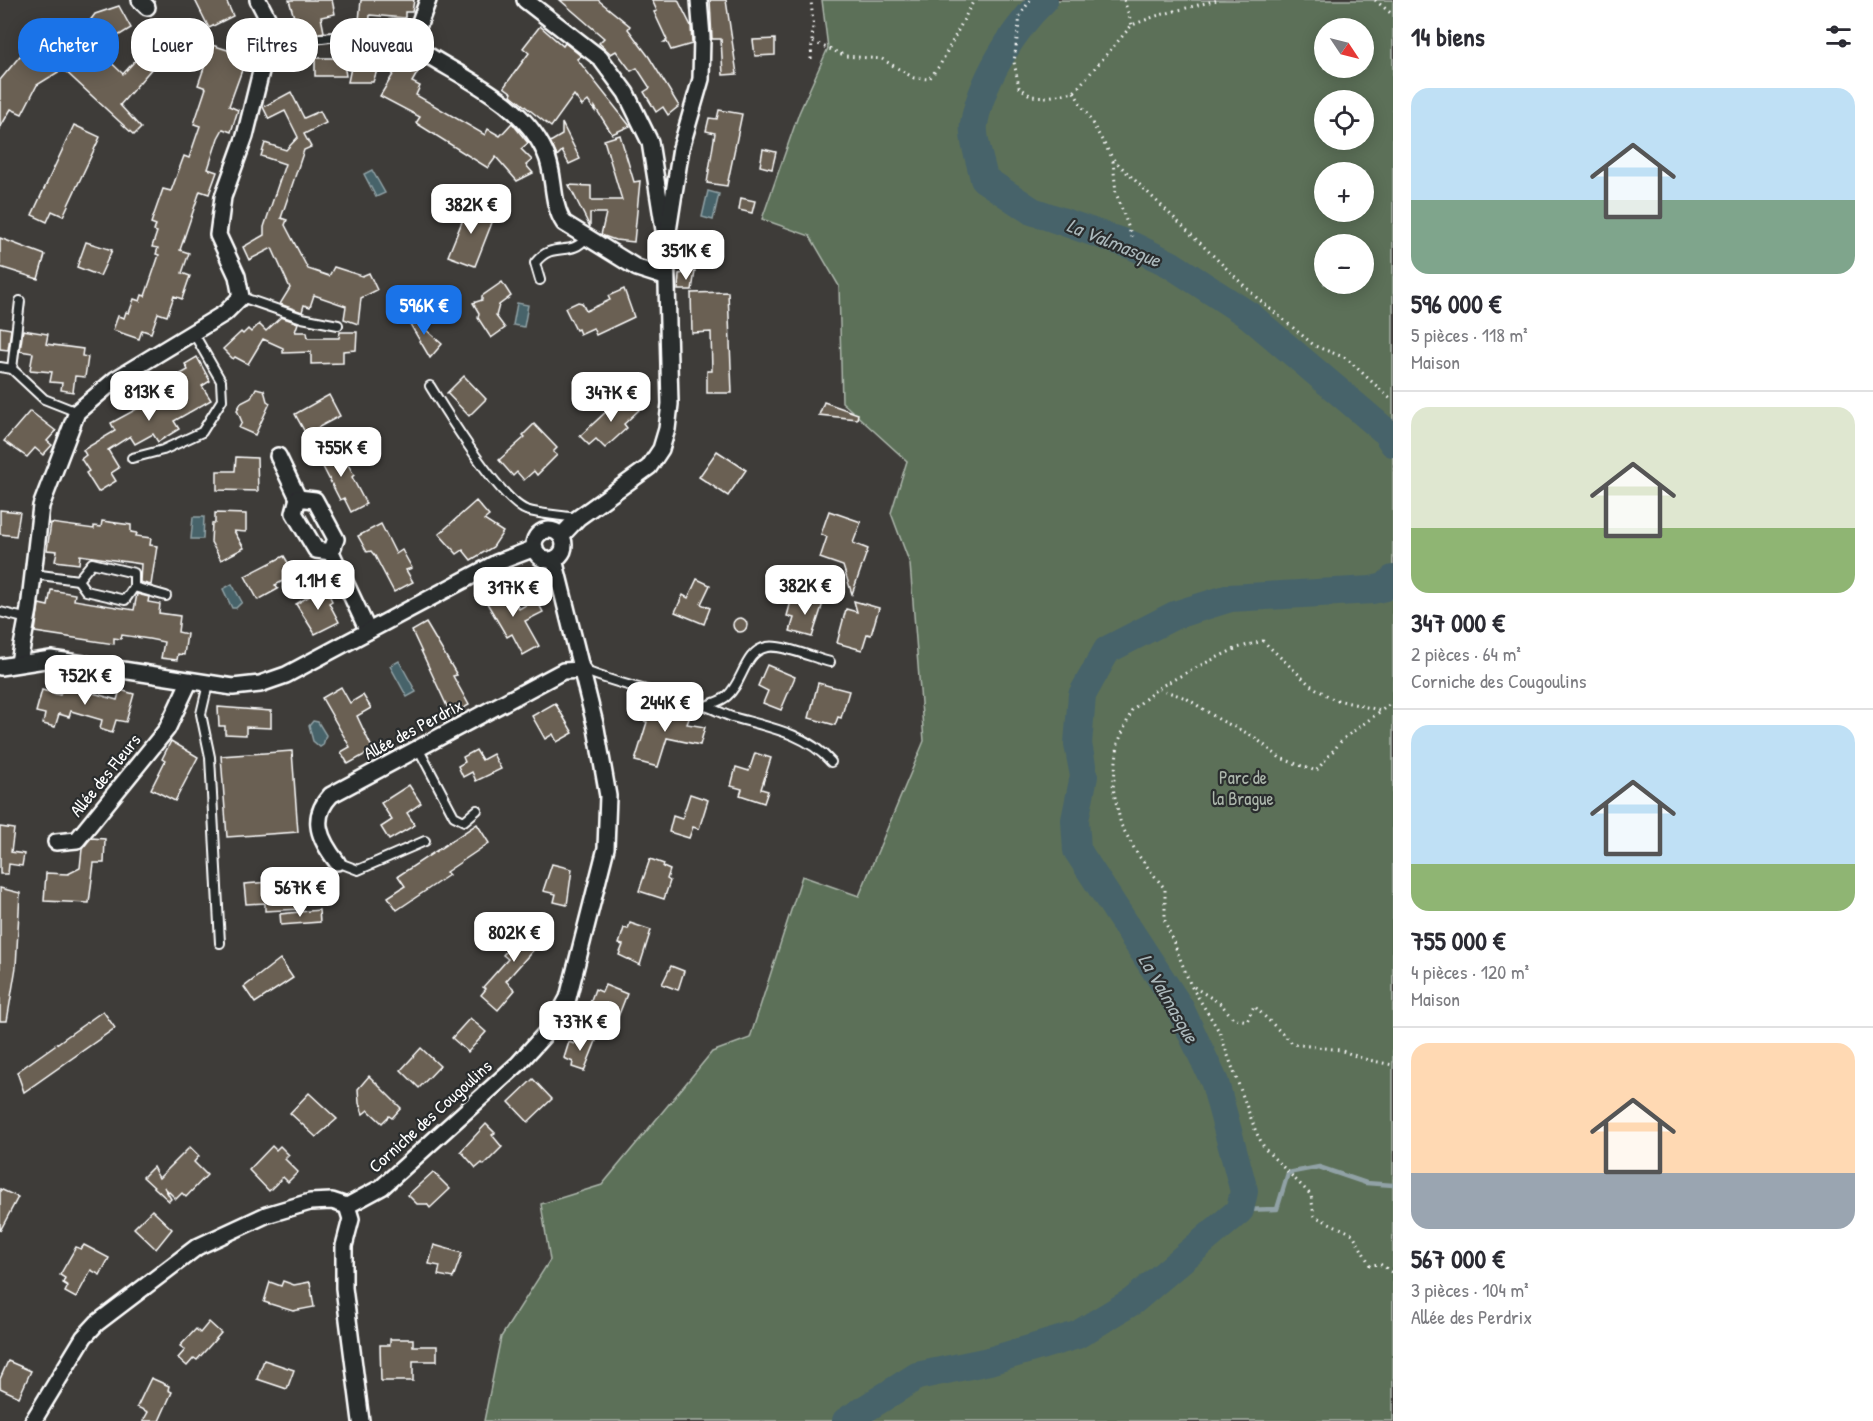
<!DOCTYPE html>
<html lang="fr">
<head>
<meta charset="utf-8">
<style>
	:root { --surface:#fff; --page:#f7f7f7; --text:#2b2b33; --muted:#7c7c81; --line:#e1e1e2; --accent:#1a73e8 }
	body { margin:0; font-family:"Patrick Hand",sans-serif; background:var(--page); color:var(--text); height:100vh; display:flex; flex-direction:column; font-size:22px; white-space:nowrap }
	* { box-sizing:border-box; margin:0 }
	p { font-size:20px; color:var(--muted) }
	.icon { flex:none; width:33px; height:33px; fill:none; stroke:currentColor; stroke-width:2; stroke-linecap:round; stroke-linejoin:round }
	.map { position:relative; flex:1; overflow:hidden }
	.panel { display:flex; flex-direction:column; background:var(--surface); width:480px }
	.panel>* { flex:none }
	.hud { position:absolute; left:18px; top:18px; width:570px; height:54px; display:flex; gap:12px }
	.needle { width:39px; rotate:125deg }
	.fabs { position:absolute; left:1314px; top:18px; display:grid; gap:12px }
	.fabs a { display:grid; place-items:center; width:60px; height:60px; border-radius:50%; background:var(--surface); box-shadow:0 3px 15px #0003; font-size:30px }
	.price { position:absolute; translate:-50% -51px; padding:0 14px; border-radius:12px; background:#fff; color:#222; font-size:20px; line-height:39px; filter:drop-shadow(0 2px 3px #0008) }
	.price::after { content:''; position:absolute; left:50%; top:36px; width:18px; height:14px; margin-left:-9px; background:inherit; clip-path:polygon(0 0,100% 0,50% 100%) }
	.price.current { background:var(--accent); color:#fff }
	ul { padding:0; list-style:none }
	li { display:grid; align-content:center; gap:12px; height:318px; padding:0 18px }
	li+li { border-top:2px solid var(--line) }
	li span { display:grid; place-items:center; height:186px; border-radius:18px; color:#555 }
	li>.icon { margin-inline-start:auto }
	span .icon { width:108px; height:108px; fill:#fffc; stroke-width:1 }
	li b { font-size:26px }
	h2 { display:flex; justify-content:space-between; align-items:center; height:72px; padding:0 18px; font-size:26px }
	.chip { padding:0 21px; border-radius:24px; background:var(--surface); box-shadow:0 3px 15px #0003; font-size:21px; line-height:54px }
	.chip.current { background:var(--accent); color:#fff }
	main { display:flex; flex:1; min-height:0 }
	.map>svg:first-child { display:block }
</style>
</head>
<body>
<main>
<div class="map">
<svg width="1393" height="1421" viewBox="0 0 1393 1421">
	<rect width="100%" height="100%" fill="#3e3c39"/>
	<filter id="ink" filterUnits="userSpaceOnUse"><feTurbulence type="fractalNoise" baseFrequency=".0167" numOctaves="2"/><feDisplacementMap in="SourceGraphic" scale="12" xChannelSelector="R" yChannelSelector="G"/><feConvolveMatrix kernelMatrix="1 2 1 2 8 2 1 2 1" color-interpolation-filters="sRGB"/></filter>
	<g filter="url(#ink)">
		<path fill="#5b6f59" stroke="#adb7ac" stroke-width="1.5" fill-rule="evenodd" d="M822 0H1393V1421H484L501 1337 550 1260 541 1204 602 1185 712 1052 750 1038 802 876 859 896 924 741 910 564 891 513 907 461 842 402 839 286 810 236 762 219 799 113 828 48ZM1324 28H1364V68H1324ZM1324 100H1364V140H1324ZM1324 172H1364V212H1324ZM1324 244H1364V284H1324Z"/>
		<g fill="#47646b" stroke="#91a2a6" stroke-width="1.5">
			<path d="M372 170 385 193 376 197 364 174Z"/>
			<path d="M708 191 719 194 713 220 702 217Z"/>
			<path d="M517 303 528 305 524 327 513 325Z"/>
			<path d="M193 517H204L203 539H191Z"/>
			<path d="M232 584 242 602 236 608H232L223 589Z"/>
			<path d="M399 661 416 692 407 697 390 666Z"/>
			<path d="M313 721 318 722 326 735 323 745 320 747 313 741 309 726Z"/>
		</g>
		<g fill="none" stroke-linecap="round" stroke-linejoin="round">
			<path stroke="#91a2a6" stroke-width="4.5" d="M1240 1210 1277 1209 1288 1173 1319 1167 1366 1183 1393 1185"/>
			<g stroke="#47646b" stroke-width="28">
				<path d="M1044 0C1013 29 981 82 974 124 972 140 981 163 984 179L1032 211 1133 246 1170 264 1250 316 1385 431 1393 443"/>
				<path d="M846 1421 917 1376 989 1361 1077 1335 1133 1301 1240 1210 1244 1191 1215 1083 1180 1008 1077 850 1075 820 1084 776 1078 744 1082 695 1107 650 1175 615 1230 598 1372 590 1385 587 1393 579"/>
			</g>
		</g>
		<g fill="#6b6052" stroke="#fff" stroke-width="1.5">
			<path d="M195 0H226L233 16 209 28Z"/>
			<path d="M289 0H332L335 14 321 17 324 32 300 38Z"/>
			<path d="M361 0H414L412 12H405V18L370 15 369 32 358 31Z"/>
			<path d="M560 0H598L630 26 628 29 649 57 679 106 668 115 663 107 656 112 644 92 650 88 637 68 631 71 616 51 611 54 599 43 604 38Z"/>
			<path d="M652 0H678L691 26 692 44 671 50 667 42H664L667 40 654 12 657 11Z"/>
			<path d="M710 0H726L737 74 723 75 721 39H712Z"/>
			<path d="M119 6 131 28 97 49 123 74 143 52 141 50 146 44 143 41 158 25 172 38 166 52 120 105 141 128 134 135 63 69 37 85 22 114 11 109 0 128V80L20 56 41 48 49 40 63 36 73 28 86 26 95 14Z"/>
			<path d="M540 26 563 46 565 43 581 56 577 59 630 126 612 134 595 107V111L588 101 582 106 574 95 551 127 511 95 512 93 504 87 529 53 523 48Z"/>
			<path d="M775 39V55L755 56 753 40Z"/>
			<path d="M356 43 385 47 373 82H348Z"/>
			<path d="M212 45 237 53 238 59H246L229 106 238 110 231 132 223 129 218 138 208 169 217 172 209 194 200 191 180 250 189 253 182 273 190 276 182 299 174 296 167 316 158 313 151 333 142 330 139 339 113 330 118 316 124 318 126 312 129 313 134 299 140 301 142 295 145 296 159 255 156 254 158 248 152 247 157 232 154 231 156 225 151 223 163 189 171 191 184 156 189 158 200 126 194 124 206 88 198 85Z"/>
			<path d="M406 53 423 63 412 82 420 86 416 95 485 135 488 129 500 136 512 123 528 143 521 149 532 160 526 165 533 173 517 181 496 157 488 168 416 123 420 117 380 96Z"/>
			<path d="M315 58H343L346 76H315Z"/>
			<path d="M291 92 304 118 320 111 326 123 304 134 311 147 304 150 281 218 287 220 285 225 308 269 329 276 334 267 362 276 369 273 377 290 361 298 358 324 344 319 346 306 314 295 310 307 304 305 302 312 280 304 290 288 272 248 249 260 243 247 264 235V227L285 164 261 156 265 143 286 150 298 137 285 111 269 119 263 107Z"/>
			<path d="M719 110 742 114 727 186 707 183 715 133 706 131 709 118 717 119Z"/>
			<path d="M562 123 580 159 569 164 562 151 557 156 550 142 562 135Z"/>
			<path d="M74 125 100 137 63 216 52 211 47 222 32 215Z"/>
			<path d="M620 135 634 182 640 181 634 242 615 240 601 235 606 213H590V227L569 185 591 186V200H622L604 140Z"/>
			<path d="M763 149 776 152 772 169 760 166Z"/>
			<path d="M741 198 755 201 752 213 739 210Z"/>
			<path d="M476 200 487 204 483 216 493 220 475 266 448 256 468 207 473 209Z"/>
			<path d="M0 238 45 255 38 279 0 267Z"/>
			<path d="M86 242 112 250 100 276 77 267Z"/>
			<path d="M695 271 692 290H678L679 274Z"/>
			<path d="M502 282 511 296 499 305 496 316 505 328 491 338 478 318 479 313 473 303 482 300V296Z"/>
			<path d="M624 289 634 317 596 335 593 328 580 334 578 329 576 330 565 308 578 302 582 303 586 311 610 300 608 296Z"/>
			<path d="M728 292 732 393H707V371H712L711 332 692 333 691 293Z"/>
			<path d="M405 311 442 344 430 358 403 312Z"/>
			<path d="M281 317 298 323 295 332H307L308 338H339L340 332H357L356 350 343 351V363L311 364V352L283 353V348L263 339 248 364 235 357 233 359 223 349 241 332 243 334 248 329 251 332 259 324 266 331Z"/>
			<path d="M0 327 11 329 8 350 0 349Z"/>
			<path d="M23 330 48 334 46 344 83 349 82 356 88 357 85 377 75 376 73 392 61 390 62 383 50 382 52 372 30 370 33 353 20 351Z"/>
			<path d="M197 357 210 381 202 386 211 400 174 421 179 429 158 442 153 434 135 444 130 436 108 450 119 468 111 473 116 481 98 492 86 473 89 471 81 459 86 455 83 450 115 431 111 423 168 392 166 390 171 387 168 381 188 370 185 364Z"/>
			<path d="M464 376 486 399 469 416 447 393Z"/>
			<path d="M256 388 264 390 267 401 270 403 255 435 239 428 242 422 237 410 241 403 251 398Z"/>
			<path d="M625 394 639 410 624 424 627 428 605 448 596 439 589 445 580 436Z"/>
			<path d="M329 395 340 416 306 434 295 414Z"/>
			<path d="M824 402 858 414 857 419 819 415Z"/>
			<path d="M30 411 56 431 47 441 52 445 43 455 35 448 27 457 4 441Z"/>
			<path d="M534 424 557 448 553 452 557 455 537 475 534 471 524 480 517 472 513 476 499 460 525 437 523 435Z"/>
			<path d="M333 446 342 462 346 461 354 475 352 477 366 504 351 512 344 498 340 500 322 465 309 459Z"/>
			<path d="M717 451 746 470 728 496 699 477Z"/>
			<path d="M236 457 257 458 258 491 217 490V471H235Z"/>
			<path d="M476 501 489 516 484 520 503 532 493 547 471 560 463 550 457 554 439 534Z"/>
			<path d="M0 510 20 512 16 536 0 534Z"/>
			<path d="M829 511 861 522 853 543 868 549 852 594 843 566 820 558 827 537 821 534Z"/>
			<path d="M215 513 246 514V532L234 531 244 548 221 560 211 542 212 523H215Z"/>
			<path d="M102 521 131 525V532L137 533 136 536 151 538 150 545 157 546 151 585 140 582 141 564 80 555 79 564 55 561 57 551 47 550 51 523 94 529V526L101 527Z"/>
			<path d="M381 524 396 554 402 550 412 568 406 570 413 582 394 592 375 556 371 551 367 552 358 536Z"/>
			<path d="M284 556 293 571 285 575 287 579 275 585 278 589 258 600 245 576Z"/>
			<path d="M697 579 710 585 701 604 710 608 704 624 675 612 683 595 688 598Z"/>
			<path d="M499 584 512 607 517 605 519 609 536 599 543 612 525 621 539 646 523 655 512 634 507 637 481 593Z"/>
			<path d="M325 587 332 601 329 603 339 622 315 634 296 604Z"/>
			<path d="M51 590 75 594 74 600 134 610 137 594 149 597 148 602 160 604 159 613 180 616 178 632 187 634 184 655 178 654 177 660 161 658 164 642 149 639 122 635 121 639 114 638V644L35 632 39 604 48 606Z"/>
			<path d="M804 597 823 603 812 637 790 631 794 618 787 616 791 601 802 605Z"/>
			<path d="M854 601 879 608 871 635 867 634 862 650 837 643 846 609 857 612Z"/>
			<circle cx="740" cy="625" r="7"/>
			<path d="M426 623 457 675 453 676 469 705 451 715 412 631Z"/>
			<path d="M767 665 795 677 781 710 763 703 768 691 758 686Z"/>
			<path d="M818 683 849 691 841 718 838 717 835 725 809 718Z"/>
			<path d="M63 684 117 700 120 690 134 694 126 722 116 720 112 733 100 729 102 720 71 711 69 717 59 714 55 727 43 724 45 714 36 712 42 690 60 695Z"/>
			<path d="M341 687 350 703 363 695 371 708 357 716 373 750 348 764 341 752 350 747 322 698Z"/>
			<path d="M555 703 573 733 557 742 553 734 545 739 532 716Z"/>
			<path d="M649 703 690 716 687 724 705 727 700 745 667 738 658 767 635 761 647 722 644 721Z"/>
			<path d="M218 707 271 711V728L246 727V735L225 734V726H219Z"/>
			<path d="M171 741 198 757 175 801 151 789 165 761 162 759Z"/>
			<path d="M476 750 482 760 493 754 501 769 476 781 472 772 463 777 458 766 465 762 463 757Z"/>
			<path d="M292 751 298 832 227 837 221 756Z"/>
			<path d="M755 753 771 758 761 789 768 791 764 803 740 795 742 789 731 786 736 767 749 771Z"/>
			<path d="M409 785 421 803 407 813 415 825 389 840 381 827 392 820 381 803Z"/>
			<path d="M690 794 708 800 699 829 693 827 689 838 669 832 673 816 682 819Z"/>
			<path d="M477 824 489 843 446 872 449 875 397 910 388 897 405 886 398 876Z"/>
			<path d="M0 827 14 829 11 852 24 854 22 866 9 864 8 874H0Z"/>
			<path d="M91 838 105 839 104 863H94L89 903 44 901 46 873 68 874 80 868 82 849Z"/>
			<path d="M650 859 664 864 663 867 670 870 667 879 670 881 664 899 639 891Z"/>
			<path d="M552 864 572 869 567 905 554 902 556 894 543 891Z"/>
			<path d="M285 881V890L298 889 300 909 265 911V903L246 904 244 884Z"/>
			<path d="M0 888 20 893 16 967 7 1021H0Z"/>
			<path d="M319 910 320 922 281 925 280 914Z"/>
			<path d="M534 921 551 936 539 949 536 947 506 981 515 990 498 1010 481 995 486 989 483 987 508 959 503 955 510 947 507 944 525 924 528 927Z"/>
			<path d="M630 923 651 930 640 965 619 955 623 945 619 944 624 928 628 929Z"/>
			<path d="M280 959 293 978 255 1003 244 987Z"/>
			<path d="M671 966 684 971 678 990 662 984Z"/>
			<path d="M605 985 627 994 616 1022 587 1011 595 989 602 992Z"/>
			<path d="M103 1011 115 1028 24 1092 17 1072Z"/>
			<path d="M470 1018 486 1032 468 1052 452 1038Z"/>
			<path d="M577 1035 596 1041 584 1071 572 1067 573 1062 564 1058 569 1042 574 1044Z"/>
			<path d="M421 1048 440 1066 419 1088 401 1070Z"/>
			<path d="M369 1076 401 1108 392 1118 389 1116 382 1123 368 1110 363 1114 359 1103 358 1089Z"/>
			<path d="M533 1079 552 1099 528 1122 509 1102Z"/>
			<path d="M309 1093 337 1119 316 1137 290 1113Z"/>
			<path d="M486 1124 495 1133 492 1135 502 1147 484 1165 482 1163 476 1168 461 1151Z"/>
			<path d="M272 1146 276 1150 280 1146 289 1155 285 1159 298 1172 288 1182 283 1177 269 1191 249 1170Z"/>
			<path d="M190 1147 199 1156 194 1162 207 1175 186 1197 182 1193 176 1199 164 1187 171 1199 169 1201 143 1177 153 1167 159 1178Z"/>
			<path d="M433 1172 450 1189 430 1208 427 1204H417L408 1195Z"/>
			<path d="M0 1189 18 1197 0 1231Z"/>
			<path d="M152 1210 172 1229 156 1249 134 1228Z"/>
			<path d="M84 1245 109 1258 100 1275 91 1270 76 1298 65 1292 68 1286 63 1283 65 1278 60 1275 76 1247 81 1249Z"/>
			<path d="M434 1245 462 1253 453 1278 438 1275 440 1266 429 1264Z"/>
			<path d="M283 1281 294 1285 310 1282 314 1307 293 1311 264 1302 270 1282 281 1286Z"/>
			<path d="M209 1322 221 1333 197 1360 194 1358 187 1366 178 1358 185 1350 180 1346 196 1329 200 1333Z"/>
			<path d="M390 1339H413V1346H437V1361H413V1381H381L380 1345H390Z"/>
			<path d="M264 1360 294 1370 287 1389 257 1379Z"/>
			<path d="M8 1361 31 1371 19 1397 0 1388V1379Z"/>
			<path d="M151 1378 169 1386 168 1390 172 1392 159 1421H143L148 1412 137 1407Z"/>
		</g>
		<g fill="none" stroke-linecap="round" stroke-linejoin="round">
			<g stroke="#fff" stroke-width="12">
				<g id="service">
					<path d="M314 39C352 33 385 38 421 51"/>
					<path d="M540 280 535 263C554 239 570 259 587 237"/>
					<path d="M241 297 302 318 338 325"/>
					<path d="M20 301 12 369 44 399 77 412"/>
					<path d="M0 367 12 369"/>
					<path d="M430 386C446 412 500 500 526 510 541 515 561 515 577 518"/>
					<path d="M132 458 163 450 202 432 222 400 221 381 194 334"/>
					<path d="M33 574 78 580 92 563 134 573V587L166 596"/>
					<path d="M78 580 86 591 125 600 134 587"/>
					<path d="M0 612 28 619"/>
					<path d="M583 670C621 686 662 693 702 705 713 708 722 714 732 717 768 727 806 733 831 762"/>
					<path d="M208 684 201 714 210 757 220 943"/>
					<path d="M706 706C712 703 722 701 727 696 743 683 744 651 767 647 782 644 814 658 830 662"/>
					<path d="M418 748 454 816 464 821 477 810"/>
					<path d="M337 862 358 870 425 841"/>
				</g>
			</g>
			<g stroke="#fff" stroke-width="20">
				<g id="minor">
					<path d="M140 0 147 7"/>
					<path d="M428 0 417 30 421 51C465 79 522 102 545 152 556 174 550 202 564 223L637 268 665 277"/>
					<path d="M525 0 600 58 626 93 650 142 664 230"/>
					<path d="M278 456 298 498"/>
					<circle cx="549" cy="545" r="15"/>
					<path d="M561 536 578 518 649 467 661 449 667 429 670 404 666 244 681 148 701 79 702 37 699 0"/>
					<path d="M331 552 316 550 294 513 298 498 315 500 336 539 331 552 368 631"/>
					<path d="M19 662 29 609 41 506 77 412 116 379 225 313 241 297 237 276 218 235 223 197 245 136 272 27 258 0"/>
					<path d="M0 667 51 659 233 687 260 684 286 675 496 563 535 548"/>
					<path d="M56 842 77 840 167 729 189 682"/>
					<path d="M337 862C320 840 309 818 331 795L563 671 583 670"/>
					<path d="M347 1206 351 1219 344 1246V1288L361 1421"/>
					<path d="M33 1421 84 1337 97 1323 197 1247 266 1215 310 1202 332 1201 347 1206 382 1187 518 1064 553 1025 568 998 606 848 608 796 596 728 554 559"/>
				</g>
			</g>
			<g stroke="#fff" stroke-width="3" stroke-dasharray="1.5 4.5" stroke-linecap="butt">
				<path d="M1030 0 1020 16 1014 62 1019 87 1031 96 1047 97 1074 92 1132 25 1156 16 1217 0"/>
				<path d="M1124 0 1132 25"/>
				<path d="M1375 0 1393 15"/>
				<path d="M813 42 846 56 882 59 914 78 929 79 940 65 974 0"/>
				<path d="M811 59 813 24 811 0"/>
				<path d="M1074 92 1113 159 1256 297 1315 346 1346 358 1393 401"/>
				<path d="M1113 161 1116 193 1132 237"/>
				<path d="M1159 689 1186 698 1220 720 1253 736 1280 758 1316 771 1343 739 1393 702"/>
				<path d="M1379 710 1333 699 1310 685 1263 641 1237 648 1197 667 1158 688 1132 710 1118 743 1113 788 1121 825 1138 855 1165 889V921L1191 986 1219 1031 1256 1132 1265 1149 1311 1195 1314 1216 1353 1234 1370 1265 1380 1264 1393 1273"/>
				<path d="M1194 987 1221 1004 1233 1018 1247 1021 1254 1006 1293 1044 1340 1050 1364 1059 1393 1065"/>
			</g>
			<use href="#service" stroke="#2a2d2e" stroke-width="8"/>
			<use href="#minor" stroke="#2a2d2e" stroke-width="15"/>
		</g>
	</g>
	<g text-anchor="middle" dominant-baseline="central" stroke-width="4.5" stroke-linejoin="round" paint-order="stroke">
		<g font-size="18" fill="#fff" stroke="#2a2d2e">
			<text transform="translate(413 729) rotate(-28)">Allée des Perdrix</text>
			<text transform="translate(105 775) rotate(-51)">Allée des Fleurs</text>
			<text transform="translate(430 1116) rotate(-42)">Corniche des Cougoulins</text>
		</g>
		<g font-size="18" fill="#adb7ac" stroke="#2a2d2e">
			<text x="1243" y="777">Parc de<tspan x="1243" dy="21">la Brague</tspan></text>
		</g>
		<g font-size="20" font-style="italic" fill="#acb9bc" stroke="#2a2d2e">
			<text transform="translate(1114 242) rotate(22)">La Valmasque</text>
			<text transform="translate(1169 998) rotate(60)">La Valmasque</text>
		</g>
	</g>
</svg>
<div class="fabs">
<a><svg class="needle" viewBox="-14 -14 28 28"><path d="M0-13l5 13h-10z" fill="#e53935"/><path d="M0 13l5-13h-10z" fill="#7c7c81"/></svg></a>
<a><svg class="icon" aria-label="locate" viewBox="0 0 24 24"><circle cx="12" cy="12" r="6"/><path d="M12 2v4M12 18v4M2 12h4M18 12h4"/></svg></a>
<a>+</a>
<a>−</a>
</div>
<b class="price" style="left:471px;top:235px">382K €</b>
<b class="price" style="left:686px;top:281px">351K €</b>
<b class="price current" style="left:424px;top:336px">596K €</b>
<b class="price" style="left:149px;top:422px">813K €</b>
<b class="price" style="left:611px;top:423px">347K €</b>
<b class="price" style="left:341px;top:478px">755K €</b>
<b class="price" style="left:318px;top:611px">1.1M €</b>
<b class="price" style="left:805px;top:616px">382K €</b>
<b class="price" style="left:513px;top:618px">317K €</b>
<b class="price" style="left:85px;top:706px">752K €</b>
<b class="price" style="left:665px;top:733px">244K €</b>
<b class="price" style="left:300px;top:918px">567K €</b>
<b class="price" style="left:514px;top:963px">802K €</b>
<b class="price" style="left:580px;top:1052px">737K €</b>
<div class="hud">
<a class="chip current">Acheter</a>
<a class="chip">Louer</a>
<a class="chip">Filtres</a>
<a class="chip">Nouveau</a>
</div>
</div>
<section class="panel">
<h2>14 biens<svg class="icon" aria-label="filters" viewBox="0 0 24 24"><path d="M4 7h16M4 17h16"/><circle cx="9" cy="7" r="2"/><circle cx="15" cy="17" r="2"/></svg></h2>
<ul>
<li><span style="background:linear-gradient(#bfe0f5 60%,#7fa58c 0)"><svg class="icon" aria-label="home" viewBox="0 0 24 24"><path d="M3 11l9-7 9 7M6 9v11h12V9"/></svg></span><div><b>596 000 €</b><p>5 pièces · 118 m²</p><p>Maison</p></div></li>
<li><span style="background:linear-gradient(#dfe7d0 65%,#8fb573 0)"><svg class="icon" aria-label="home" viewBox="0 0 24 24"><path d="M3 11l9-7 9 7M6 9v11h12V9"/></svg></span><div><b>347 000 €</b><p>2 pièces · 64 m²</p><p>Corniche des Cougoulins</p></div></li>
<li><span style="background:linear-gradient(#bfe0f5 75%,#8fb573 0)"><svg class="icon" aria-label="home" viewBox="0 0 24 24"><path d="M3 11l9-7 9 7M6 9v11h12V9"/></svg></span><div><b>755 000 €</b><p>4 pièces · 120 m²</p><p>Maison</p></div></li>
<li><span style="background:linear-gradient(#ffd9b3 70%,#9aa5b1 0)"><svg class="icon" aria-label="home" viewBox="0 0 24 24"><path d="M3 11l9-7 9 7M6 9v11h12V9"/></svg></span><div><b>567 000 €</b><p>3 pièces · 104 m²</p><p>Allée des Perdrix</p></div></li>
</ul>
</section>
</main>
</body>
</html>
